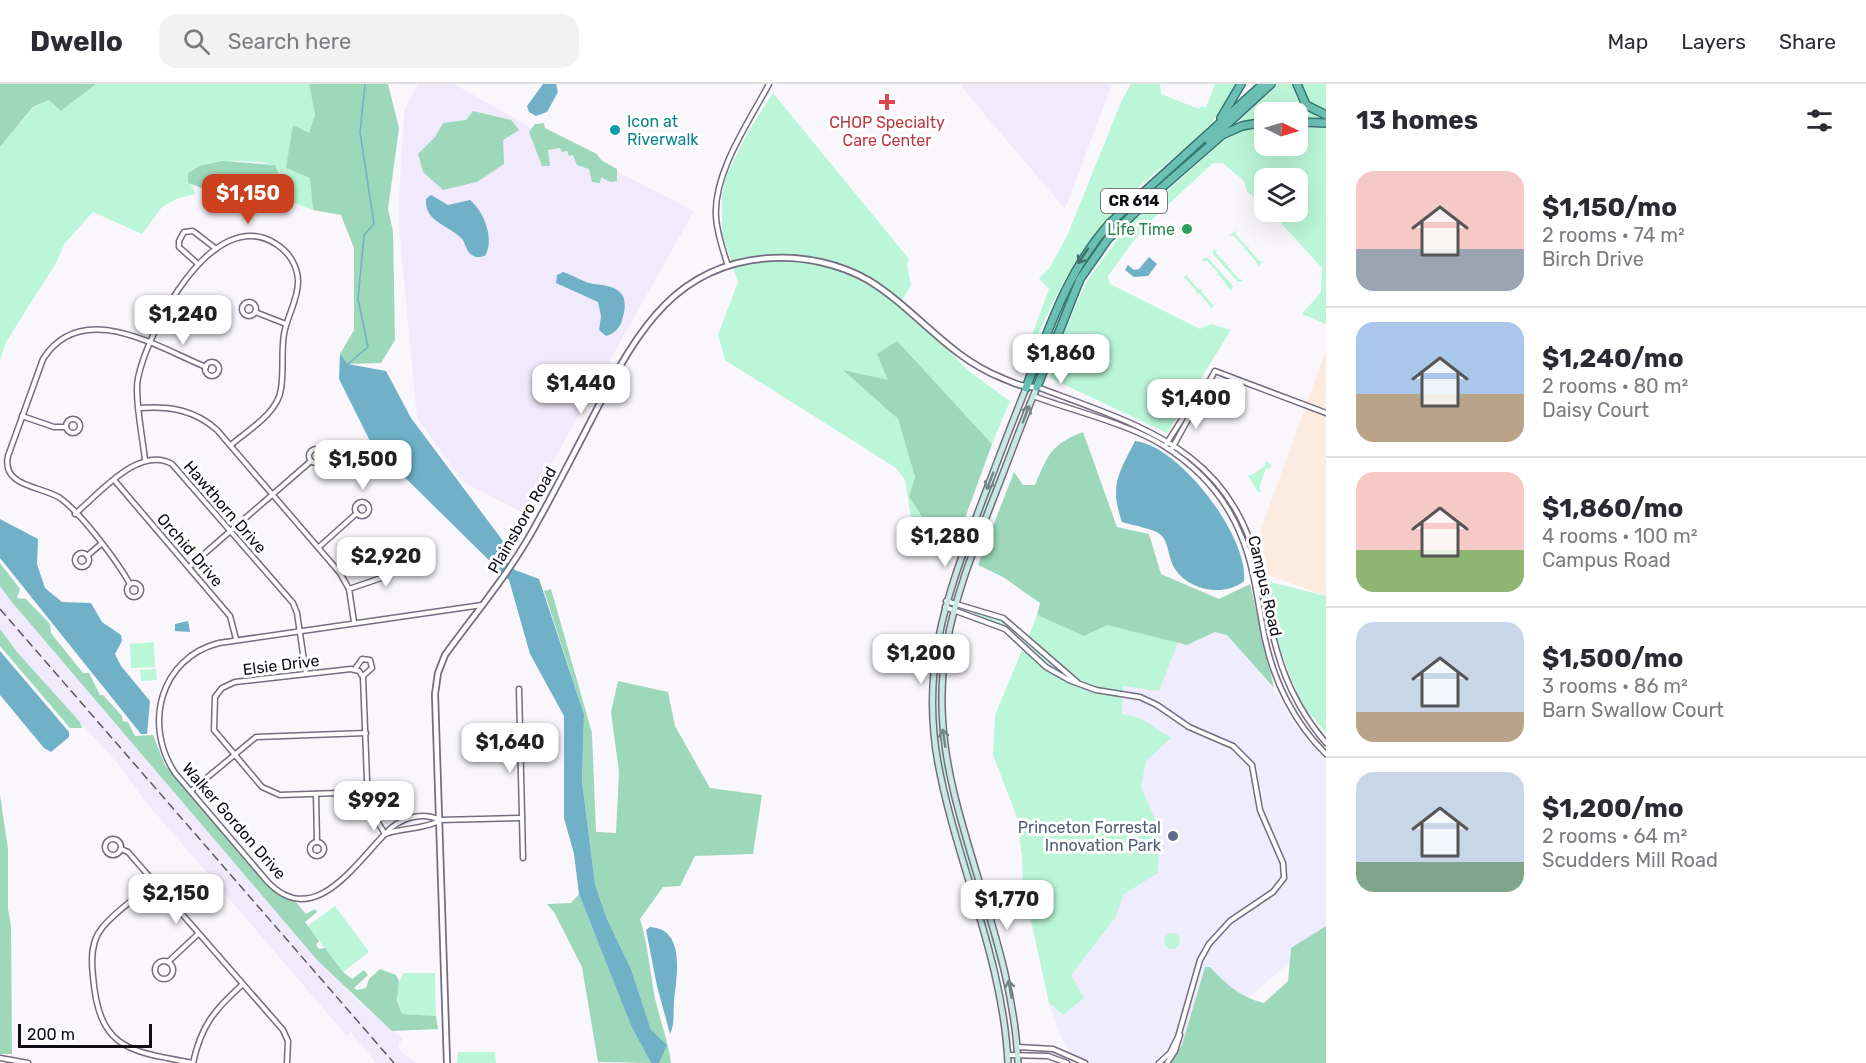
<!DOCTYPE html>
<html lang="en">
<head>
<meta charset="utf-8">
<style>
	:root { --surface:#fff; --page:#f2f2f3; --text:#2b2b33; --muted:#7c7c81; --line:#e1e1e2; --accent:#cb411e }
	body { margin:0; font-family:Rubik,sans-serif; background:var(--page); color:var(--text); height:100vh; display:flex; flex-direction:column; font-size:22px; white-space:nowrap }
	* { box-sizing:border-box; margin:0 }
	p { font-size:20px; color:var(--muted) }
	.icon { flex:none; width:33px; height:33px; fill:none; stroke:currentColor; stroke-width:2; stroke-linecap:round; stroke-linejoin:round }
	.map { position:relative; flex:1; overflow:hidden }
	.drawer { display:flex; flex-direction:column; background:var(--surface); width:540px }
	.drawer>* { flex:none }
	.needle { width:39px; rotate:95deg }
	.fabs { position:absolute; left:1254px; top:18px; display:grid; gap:12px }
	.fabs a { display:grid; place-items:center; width:54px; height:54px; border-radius:12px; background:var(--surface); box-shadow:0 6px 24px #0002; font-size:30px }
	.scale { position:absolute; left:18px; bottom:15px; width:134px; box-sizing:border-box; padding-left:6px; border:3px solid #0f0c14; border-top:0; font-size:16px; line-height:21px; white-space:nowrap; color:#0f0c14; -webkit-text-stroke:4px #fff; paint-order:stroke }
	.price { position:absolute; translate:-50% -51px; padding:0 14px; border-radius:12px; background:#fff; color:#222; font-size:20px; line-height:39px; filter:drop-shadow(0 2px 3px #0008) }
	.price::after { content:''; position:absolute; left:50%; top:36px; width:18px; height:14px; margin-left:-9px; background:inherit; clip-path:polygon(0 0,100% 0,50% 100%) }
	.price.active { background:var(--accent); color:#fff }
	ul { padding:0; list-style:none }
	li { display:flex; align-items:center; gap:18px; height:150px; padding:0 30px }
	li+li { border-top:2px solid var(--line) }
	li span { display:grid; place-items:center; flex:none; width:168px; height:120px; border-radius:18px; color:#555 }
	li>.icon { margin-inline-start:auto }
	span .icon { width:72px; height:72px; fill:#fffc; stroke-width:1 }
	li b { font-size:26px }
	h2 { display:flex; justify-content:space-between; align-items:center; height:72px; padding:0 30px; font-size:26px }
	header { display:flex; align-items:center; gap:36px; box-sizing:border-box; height:84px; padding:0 30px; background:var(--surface); border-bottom:2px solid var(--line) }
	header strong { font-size:28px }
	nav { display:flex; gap:33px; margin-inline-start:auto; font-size:21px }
	.search { width:420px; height:54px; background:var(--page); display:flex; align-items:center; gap:15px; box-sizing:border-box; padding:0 21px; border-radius:18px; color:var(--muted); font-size:22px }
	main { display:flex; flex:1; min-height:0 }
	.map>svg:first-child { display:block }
</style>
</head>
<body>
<header>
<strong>Dwello</strong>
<div class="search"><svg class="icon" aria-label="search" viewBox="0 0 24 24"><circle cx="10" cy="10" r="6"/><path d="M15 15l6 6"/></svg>Search here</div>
<nav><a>Map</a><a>Layers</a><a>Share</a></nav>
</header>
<main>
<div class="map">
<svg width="1326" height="979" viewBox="0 0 1326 979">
	<rect width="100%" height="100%" fill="#f9f7fc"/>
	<path fill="#efecfe" d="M1037 531 1084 552 1106 541 1187 561 1215 548 1227 551 1277 610 1295 641 1326 678V847L1172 979H1079L1063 959 1049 919 1023 799 1022 772 1017 733 993 671Z"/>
	<g fill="#f1eafc">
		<path d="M418 0H454L532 44 694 127 524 429 463 398 417 334 398 133 404 27Z"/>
		<path d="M960 0H1112L1065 125 965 7Z"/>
		<path d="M0 502 318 877 358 917 403 955 399 960V966L417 979H376L351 948 347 952 145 717 117 679 17 568 0 545Z"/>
	</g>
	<path fill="#fcebe0" d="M1326 266V512L1268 491 1261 445Z"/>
	<g fill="#bbf6d8">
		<path d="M96 0H309L315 31 309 49 293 42 310 94 313 126 286 116 285 104 275 81C255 76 206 74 190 87L191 101 196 110 178 114 162 123 142 150 93 128 65 159 56 179 6 258 0 277V63L34 23 49 16 61 27Z"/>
		<path d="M1131 0H1160L1161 10 1199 25 1201 22 1206 24 1215 0H1238C1212 53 1159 80 1120 121 1071 172 1049 223 1023 287L1019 286 1049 205 1039 195 1050 183 1067 152 1122 16Z"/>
		<path d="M1279 0H1294C1293 17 1307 28 1321 34L1298 33V28H1264V33L1238 38Z"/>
		<path d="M1300 0H1326V28L1309 21Z"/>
		<path d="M773 9 909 175 907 181 911 201 900 219 970 288 1010 317 992 360 897 258 889 297 845 287 898 335 915 393 909 413 945 469 952 470 949 479 912 439 905 396 896 384 725 276 718 251 738 198 722 149V111L726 92 748 48Z"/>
		<path d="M1248 44H1264V62H1298V44H1326V240L1302 230 1321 208 1322 184 1271 128H1298V94H1264V122L1247 107 1244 97 1223 79H1213L1144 143 1108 192 1110 200 1200 245 1211 240 1231 246 1167 349 1050 294 1056 266 1087 197 1125 145 1223 57Z"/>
		<path d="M1236 146 1235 149 1247 163 1250 162 1248 164 1260 178 1264 177 1257 183 1258 180 1246 166 1243 167 1245 164 1233 151 1229 152Z"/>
		<path d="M1217 165 1216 169 1227 181 1230 180 1228 182 1240 196 1243 195 1241 198 1237 197 1213 170V166Z"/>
		<path d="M1204 174H1208L1233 202 1231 207 1219 191 1216 192 1218 189 1207 177H1202Z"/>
		<path d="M1189 189 1187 192 1199 206 1203 204 1201 207 1213 221 1216 219 1210 226 1211 223 1199 209 1196 211 1197 208 1185 194 1182 195Z"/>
		<path d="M1007 361 994 404 952 511 975 441Z"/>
		<path d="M1266 377 1271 380 1270 385 1266 384 1259 404 1261 407 1258 408 1247 390 1250 392 1265 382Z"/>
		<path d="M1266 497 1326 512V649L1301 619 1280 566Z"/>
		<path d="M975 527 1001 536 1027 556 1037 531 1084 552 1106 541 1178 558 1159 607 1123 602 1122 630 1140 634 1171 654 1146 677 1141 703 1160 747 1158 789 1124 810 1115 834 1071 891 1084 914 1063 931 1049 919 1023 799 1022 772 1017 733 993 671 995 631 1025 559 1006 543 974 530Z"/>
		<path d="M947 529 942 556 939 615 947 703C933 640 933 593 947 529Z"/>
		<path d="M154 558 155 583 131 584 130 560Z"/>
		<path d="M156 585 157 596 141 597 140 586Z"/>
		<path d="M950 721 971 778 1004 891 1014 953 1004 900Z"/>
		<path d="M335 822 369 868 343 888 308 842Z"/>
		<circle cx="1172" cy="857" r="8"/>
		<path d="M403 889H435L436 932 402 930C396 915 396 904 403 889Z"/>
		<path d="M458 968H495L496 979H457Z"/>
	</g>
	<g fill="#9cd8b9">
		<path d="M0 0H96L61 27 49 16 33 23 0 63Z"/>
		<path d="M309 0H388L399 44 388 125 393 147 395 256 381 279 348 280 340 270 354 246V164L341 131 313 126 310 94 286 84 293 41 309 49 315 31Z"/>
		<path d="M473 27 511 36 519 46 503 56 504 80 477 98 443 106 423 88 418 70 435 53 443 39 466 36Z"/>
		<path d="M544 39 545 44 597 70 601 76 617 85V97L610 98 601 93 600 99 592 98 589 85 577 81 573 71 569 72 567 67 562 68 560 64 548 66 550 82H542L529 48 535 40Z"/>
		<path d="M222 77 275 81 285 104 286 116C273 127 261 115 248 116 238 117 228 120 218 119L202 104 188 99V89L199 82Z"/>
		<path d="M897 257 992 360 952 470 946 469 909 413 915 393 898 335 843 286 888 296 877 270Z"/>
		<path d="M1083 348 1117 443 1149 450 1161 490 1219 515 1250 500 1274 604 1227 551 1215 548 1187 561 1107 541 1084 552 1037 531 1040 519 1003 493 978 481 1014 388 1023 401H1035C1048 371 1051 360 1083 348Z"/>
		<path d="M0 479 20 505 17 514 26 515 50 540 51 549 83 589H89L100 611H103L122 632 123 637 128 638 135 652 153 651 165 681 261 794 282 813 295 817 306 830 315 825 317 828 305 838 319 857 316 861 319 865 325 864 343 888 352 895 364 886 368 891 354 904 357 906 366 904 369 895 380 885 396 891 399 897 397 917 402 930 436 932 438 945 392 947 318 877 11 517 0 502Z"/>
		<path d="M551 505 592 649 596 748 616 749 619 688 611 628 618 597 668 608 675 642 710 704 762 711 753 770 695 772 680 802 663 803 640 835C648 861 650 888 655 914 660 937 668 956 671 979H659L661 958 651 946 631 885 607 835 595 800 582 697 584 630 544 507Z"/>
		<path d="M0 545 17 568 80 638 82 644H70L0 562Z"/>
		<path d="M0 711 8 765V825L11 842 12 970H0Z"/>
		<path d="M579 810 631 942 651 979 598 978 582 883 554 828 547 820 571 819Z"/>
		<path d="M1326 842V979H1171L1182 961 1205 883H1210C1227 901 1240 913 1264 919L1288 897 1291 864Z"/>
	</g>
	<g fill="#70b1c8">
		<path d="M543 0H556L558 8 547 28 536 32 529 28 527 22Z"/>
		<path d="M431 111 448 121 470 116C484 127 495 156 485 172 480 173 476 174 472 171 466 168 466 160 462 155 449 141 424 138 426 115Z"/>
		<path d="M1149 173 1157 180 1148 192 1134 193 1125 186 1128 181 1134 186 1139 185Z"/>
		<path d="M563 188C573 191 584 199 594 200 618 202 631 209 622 236 620 244 614 250 606 252L599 246 601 232 598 218 556 199 557 191Z"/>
		<path d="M340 270 348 280 386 287 411 334 503 457 507 479 515 486 539 495 584 630 582 697 595 800 607 835 631 885 651 946 667 961 659 979H651L631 942 579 810 574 770 564 734V632L530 570 509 496 372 361 339 295Z"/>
		<path d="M1135 357C1179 361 1249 453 1244 497 1225 513 1189 507 1175 485 1168 475 1169 458 1161 451 1155 445 1131 441 1122 438 1109 401 1119 389 1135 357Z"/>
		<path d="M0 435 38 455 37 480 45 504 62 518 91 519 102 538 121 551 122 557 115 570 121 582 150 617 147 650H141L0 474Z"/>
		<path d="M188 537 190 548 175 547V540Z"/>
		<path d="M0 567 69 648V653L51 668 44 664 0 611Z"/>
		<path d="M650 843C687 845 676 894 674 918 673 928 675 940 670 950L657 902 646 846Z"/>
	</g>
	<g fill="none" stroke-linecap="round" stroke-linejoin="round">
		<path stroke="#70b1c8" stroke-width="1.5" d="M348 280 368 263 358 215 364 151 374 140 360 48 365 0"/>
		<g stroke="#756c80" stroke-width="7">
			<g id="minor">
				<path d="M198 180 179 163V157L184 148 193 147 215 164"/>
				<path d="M728 182C723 166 717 150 716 133 713 89 749 38 769 0"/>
				<circle cx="249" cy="225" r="7"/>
				<path d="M255 228 286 240"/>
				<circle cx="212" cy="285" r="7"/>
				<path d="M1037 303C1150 345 1237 368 1262 501 1274 563 1284 610 1326 659"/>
				<path d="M1033 312C1071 326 1132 341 1164 362 1199 384 1227 415 1242 454 1255 486 1258 522 1265 555 1274 598 1295 640 1326 670"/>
				<path d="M140 324C170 322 195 326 217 346L340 489 349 505 354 538"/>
				<path d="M22 332 54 343H66"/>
				<circle cx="73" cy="342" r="7"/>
				<path d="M1165 362 1184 332 1194 322"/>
				<circle cx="316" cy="372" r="7"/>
				<path d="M1171 366 1215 287 1326 329"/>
				<path d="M145 376C143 356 134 312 138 294 148 246 213 119 276 160 289 168 298 182 298 198 298 216 287 232 284 250 281 268 284 287 281 305 278 329 248 346 231 361"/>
				<path d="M115 397 230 532 236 555"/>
				<circle cx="362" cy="425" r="7"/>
				<path d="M75 430C99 410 139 361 172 380L293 519 297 529 306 590"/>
				<path d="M319 463 357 429"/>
				<circle cx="415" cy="472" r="7"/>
				<circle cx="82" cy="476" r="7"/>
				<path d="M87 472 101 460"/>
				<path d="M189 483 311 377"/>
				<circle cx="134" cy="506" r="7"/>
				<path d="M130 500C117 477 82 430 60 414 42 402 1 403 8 372L43 275C82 214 157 263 206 283"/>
				<path d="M349 505 384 493 409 476"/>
				<path d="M946 517 1003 534 1077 598"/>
				<path d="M945 523 1005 545 1046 583 1069 596 1096 606 1140 613 1157 621 1189 643 1233 662 1252 681 1260 726 1283 779 1284 794 1273 808 1230 837 1209 860 1200 876 1178 953 1170 969 1159 979"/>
				<path d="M355 585 362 575 370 576 372 584 363 592"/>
				<path d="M519 605 523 774"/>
				<path d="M191 707 256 653 366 649"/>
				<path d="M367 708 280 711 262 703 214 646 215 613 222 604 235 598 351 585 359 587 363 593 368 722 385 750C355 780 313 847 267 797L175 689C143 641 160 574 219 559L482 521"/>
				<path d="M316 710 317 758"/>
				<path d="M439 737C425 745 402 744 385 750 399 734 421 727 440 736L522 734"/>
				<circle cx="113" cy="763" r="8"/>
				<circle cx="317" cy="765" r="7"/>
				<path d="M121 765 128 768 283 946 288 957 287 979"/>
				<path d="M154 798C138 813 115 827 102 844 91 857 91 875 93 892 99 966 129 967 193 979"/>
				<circle cx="164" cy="886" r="9"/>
				<path d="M168 878 198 850"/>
				<path d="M1018 963 1053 965 1085 979"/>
				<path d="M1008 971 1048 972 1067 979"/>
				<path d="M0 974 28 979"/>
				<path d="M193 979C201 942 214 926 242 901"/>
				<path d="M1167 979 1175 967 1180 951"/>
			</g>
		</g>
		<g stroke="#756c80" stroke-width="8">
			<path id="tertiary" d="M447 979 435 610 438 589 445 571C477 527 512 486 538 437 559 399 579 360 599 321 638 246 677 179 772 174 804 172 840 180 868 196 916 225 948 273 1002 294 1014 299 1024 304 1037 303"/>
		</g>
		<g stroke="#756c80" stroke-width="8">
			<g id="secondary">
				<path d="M1008 979C1003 874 957 781 938 679 921 585 945 517 977 431 993 389 1009 346 1026 304"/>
				<path d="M1018 979C1014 885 976 800 954 709 926 592 950 526 992 418 1007 380 1021 341 1037 303"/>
			</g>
		</g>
		<g stroke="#33776f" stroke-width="10">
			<g id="trunk">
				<path d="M1297 0 1306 21 1326 31"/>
				<path d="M1221 34 1241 0"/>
				<path d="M1298 38 1326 39"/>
				<path d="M1209 57 1271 0"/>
				<path d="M1037 303 1080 195 1108 155 1151 113 1222 51 1242 42 1264 38"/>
				<path d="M1026 304C1049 245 1067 187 1110 139L1263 0"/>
			</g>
		</g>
		<use href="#minor" stroke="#fff" stroke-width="4"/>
		<use href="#tertiary" stroke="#fff" stroke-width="4.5"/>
		<use href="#secondary" stroke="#c8e8e2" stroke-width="5"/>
		<use href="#trunk" stroke="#6cc0b3" stroke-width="7"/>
		<path stroke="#5a585f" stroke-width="1.5" stroke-dasharray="9 4.5" stroke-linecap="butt" d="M0 525 394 979"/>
	</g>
	<defs><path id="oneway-shaft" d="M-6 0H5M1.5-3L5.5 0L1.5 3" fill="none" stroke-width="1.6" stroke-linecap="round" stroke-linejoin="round" transform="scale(1.5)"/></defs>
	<use stroke="#426f6b" href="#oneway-shaft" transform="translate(1083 172) rotate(124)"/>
	<g stroke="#758585">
		<use href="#oneway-shaft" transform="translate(1026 330) rotate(-69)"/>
		<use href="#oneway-shaft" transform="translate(990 397) rotate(111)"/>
		<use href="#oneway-shaft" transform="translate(944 654) rotate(-98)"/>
		<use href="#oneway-shaft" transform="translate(1010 905) rotate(-100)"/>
	</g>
	<path fill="#e0444e" stroke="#fff" stroke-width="2" d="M884 9h6v6h6v6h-6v6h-6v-6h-6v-6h6z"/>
	<circle fill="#0f9aa8" stroke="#fff" stroke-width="2" cx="615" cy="46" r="6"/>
	<circle fill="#2e9e5b" stroke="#fff" stroke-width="2" cx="1187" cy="145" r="6"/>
	<circle fill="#5c6f8a" stroke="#fff" stroke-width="2" cx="1173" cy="752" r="6"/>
	<g text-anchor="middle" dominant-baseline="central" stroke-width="6" stroke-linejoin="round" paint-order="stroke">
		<rect fill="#fff" stroke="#57555a" stroke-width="1.5" x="1101" y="105" width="66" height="24" rx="4.5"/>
		<g font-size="15" font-weight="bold" fill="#0f0c14">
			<text x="1134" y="117">CR 614</text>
		</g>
		<g font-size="16" fill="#0d838f" stroke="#fff" text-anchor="start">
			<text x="627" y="37">Icon at<tspan x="627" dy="18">Riverwalk</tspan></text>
		</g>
		<g font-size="16" fill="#be3a42" stroke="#fff">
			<text x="887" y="38">CHOP Specialty<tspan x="887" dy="18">Care Center</tspan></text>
		</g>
		<g font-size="16" fill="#27864d" stroke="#fff" text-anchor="end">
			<text x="1175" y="145">Life Time</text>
		</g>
		<g font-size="16" fill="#0f0c14" stroke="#fff">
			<text transform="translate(225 423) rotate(49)">Hawthorn Drive</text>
			<text transform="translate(522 436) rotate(-60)">Plainsboro Road</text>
			<text transform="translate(190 466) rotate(49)">Orchid Drive</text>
			<text transform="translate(1265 502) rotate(77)">Campus Road</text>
			<text transform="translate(281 581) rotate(-7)">Elsie Drive</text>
			<text transform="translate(234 737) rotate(49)">Walker Gordon Drive</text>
		</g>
		<g font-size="16" fill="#4e5e75" stroke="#fff" text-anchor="end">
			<text x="1161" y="743">Princeton Forrestal<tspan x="1161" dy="18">Innovation Park</tspan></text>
		</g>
	</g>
</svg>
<div class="fabs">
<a><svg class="needle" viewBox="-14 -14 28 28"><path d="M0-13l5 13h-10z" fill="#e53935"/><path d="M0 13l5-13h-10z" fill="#7c7c81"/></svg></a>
<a><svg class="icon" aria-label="layers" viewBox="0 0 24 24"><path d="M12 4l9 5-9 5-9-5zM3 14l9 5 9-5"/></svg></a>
</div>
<div class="scale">200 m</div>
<b class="price active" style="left:248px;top:141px">$1,150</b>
<b class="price" style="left:183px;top:262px">$1,240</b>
<b class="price" style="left:1061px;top:301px">$1,860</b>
<b class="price" style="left:581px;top:331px">$1,440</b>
<b class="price" style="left:1196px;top:346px">$1,400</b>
<b class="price" style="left:363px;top:407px">$1,500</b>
<b class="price" style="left:945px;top:484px">$1,280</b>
<b class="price" style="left:386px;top:504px">$2,920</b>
<b class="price" style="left:921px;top:601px">$1,200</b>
<b class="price" style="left:510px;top:690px">$1,640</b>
<b class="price" style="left:374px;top:748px">$992</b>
<b class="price" style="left:176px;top:841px">$2,150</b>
<b class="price" style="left:1007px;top:847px">$1,770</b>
</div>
<section class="drawer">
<h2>13 homes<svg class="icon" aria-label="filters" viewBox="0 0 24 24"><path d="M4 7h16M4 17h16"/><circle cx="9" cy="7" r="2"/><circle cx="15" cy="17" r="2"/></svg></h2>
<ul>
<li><span style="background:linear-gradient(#f6c9c9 65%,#9aa5b1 0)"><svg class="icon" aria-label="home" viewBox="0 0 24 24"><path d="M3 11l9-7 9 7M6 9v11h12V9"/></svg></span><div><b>$1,150/mo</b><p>2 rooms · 74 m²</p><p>Birch Drive</p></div></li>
<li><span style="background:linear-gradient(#a9c7e8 60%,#b9a48a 0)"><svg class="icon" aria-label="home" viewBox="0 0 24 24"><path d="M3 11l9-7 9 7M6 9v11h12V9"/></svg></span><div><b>$1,240/mo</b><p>2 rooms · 80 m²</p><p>Daisy Court</p></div></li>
<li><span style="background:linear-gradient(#f6c9c9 65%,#8fb573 0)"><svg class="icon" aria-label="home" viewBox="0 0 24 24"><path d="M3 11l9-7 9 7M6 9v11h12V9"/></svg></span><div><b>$1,860/mo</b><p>4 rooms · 100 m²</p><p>Campus Road</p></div></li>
<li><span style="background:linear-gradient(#c9d6e8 75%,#b9a48a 0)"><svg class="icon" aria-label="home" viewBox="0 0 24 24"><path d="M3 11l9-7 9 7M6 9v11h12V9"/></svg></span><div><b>$1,500/mo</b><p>3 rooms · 86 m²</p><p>Barn Swallow Court</p></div></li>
<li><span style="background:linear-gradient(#c9d6e8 75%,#7fa58c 0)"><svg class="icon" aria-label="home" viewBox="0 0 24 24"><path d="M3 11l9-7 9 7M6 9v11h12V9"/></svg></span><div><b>$1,200/mo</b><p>2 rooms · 64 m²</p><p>Scudders Mill Road</p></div></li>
</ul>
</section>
</main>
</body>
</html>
